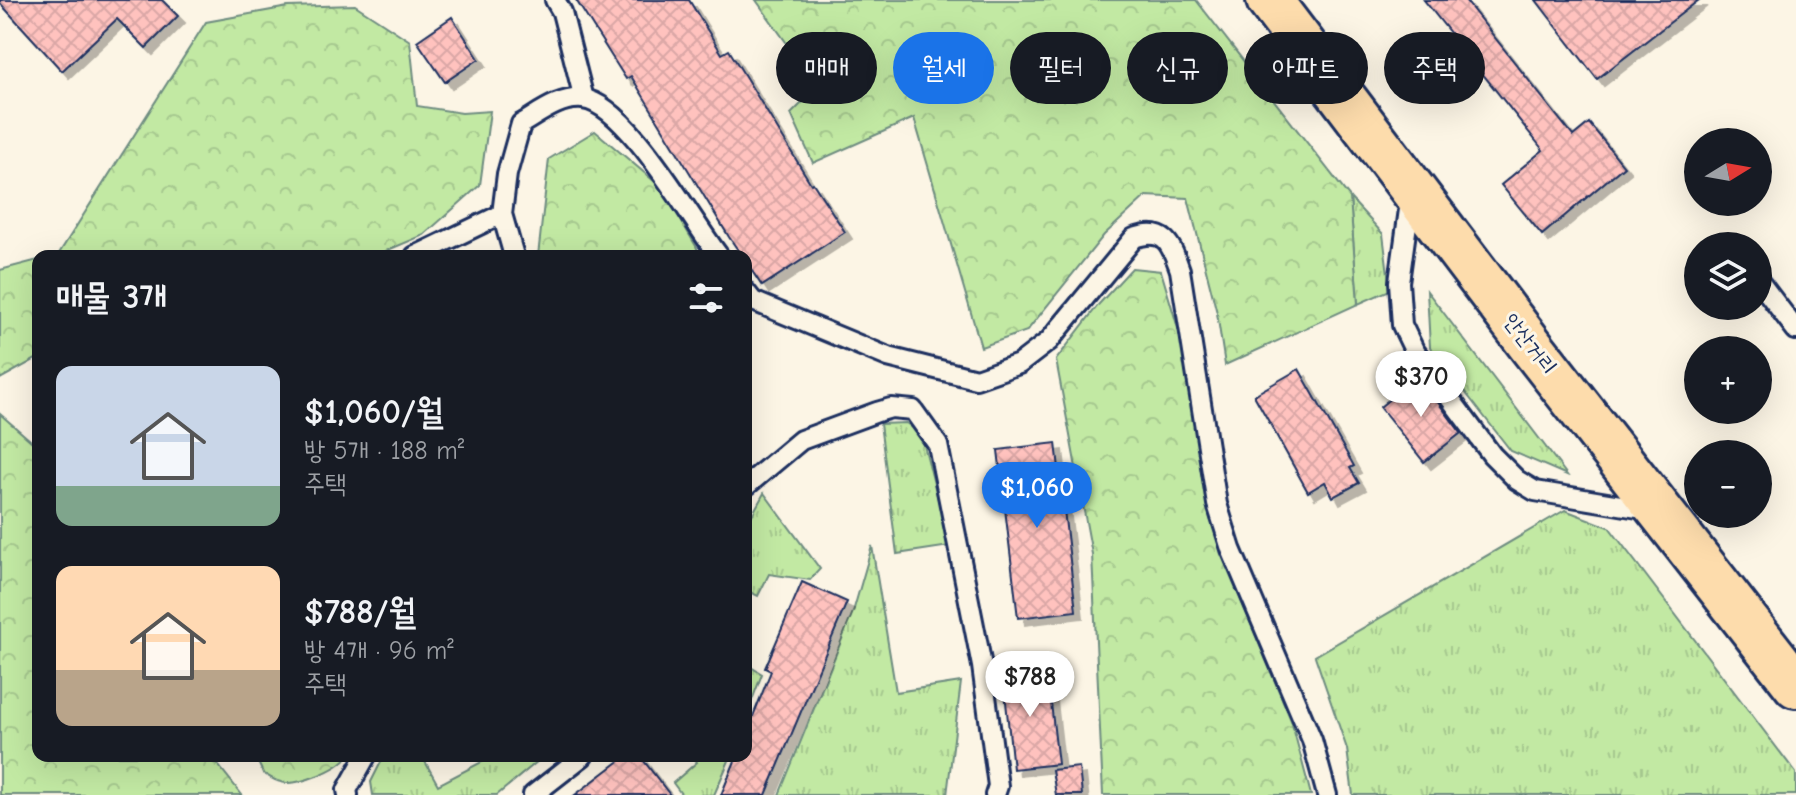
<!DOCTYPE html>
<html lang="ko">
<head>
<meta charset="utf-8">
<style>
	:root { --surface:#171b24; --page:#242831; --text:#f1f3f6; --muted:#9ea1a6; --accent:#1a73e8 }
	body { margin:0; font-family:"Comic Neue","Poor Story",sans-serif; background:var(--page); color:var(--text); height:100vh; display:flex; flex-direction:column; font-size:30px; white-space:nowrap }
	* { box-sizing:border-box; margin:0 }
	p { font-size:26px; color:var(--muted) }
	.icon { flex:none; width:44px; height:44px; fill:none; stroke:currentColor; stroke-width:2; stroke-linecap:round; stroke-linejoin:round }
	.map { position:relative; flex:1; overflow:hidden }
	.sheet { position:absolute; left:32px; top:250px; width:720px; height:512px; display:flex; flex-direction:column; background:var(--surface); border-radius:16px; box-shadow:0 8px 32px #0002 }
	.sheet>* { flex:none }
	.guide { position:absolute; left:776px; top:32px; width:760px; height:72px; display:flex; gap:16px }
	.needle { width:52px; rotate:79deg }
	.tools { position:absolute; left:1684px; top:128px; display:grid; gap:16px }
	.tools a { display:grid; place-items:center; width:88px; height:88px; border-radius:50%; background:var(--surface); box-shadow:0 8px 32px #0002; font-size:40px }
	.price { position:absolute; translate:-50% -68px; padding:0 18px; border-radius:28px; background:#fff; color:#222; font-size:26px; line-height:52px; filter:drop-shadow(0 2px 4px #0008) }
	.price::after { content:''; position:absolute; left:50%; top:48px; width:24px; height:18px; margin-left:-12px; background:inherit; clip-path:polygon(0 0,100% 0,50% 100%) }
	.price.on { background:var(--accent); color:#fff }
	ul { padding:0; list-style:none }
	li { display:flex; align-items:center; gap:24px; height:200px; padding:0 24px }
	li span { display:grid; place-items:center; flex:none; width:224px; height:160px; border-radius:16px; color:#555 }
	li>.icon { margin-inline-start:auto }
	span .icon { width:96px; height:96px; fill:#fffc; stroke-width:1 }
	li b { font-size:34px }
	h2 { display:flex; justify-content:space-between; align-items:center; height:96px; padding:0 24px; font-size:34px }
	.pill { padding:0 28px; border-radius:36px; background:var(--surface); box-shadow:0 8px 32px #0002; font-size:28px; line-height:72px }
	.pill.on { background:var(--accent); color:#fff }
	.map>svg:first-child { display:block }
</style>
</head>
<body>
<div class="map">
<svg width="1796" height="795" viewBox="0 0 1796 795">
	<defs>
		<pattern id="grass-tufts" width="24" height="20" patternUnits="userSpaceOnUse" patternTransform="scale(2)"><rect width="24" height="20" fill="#c2e9a3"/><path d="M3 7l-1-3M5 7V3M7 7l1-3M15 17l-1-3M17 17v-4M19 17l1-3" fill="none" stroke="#a6c88f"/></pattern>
		<pattern id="forest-crowns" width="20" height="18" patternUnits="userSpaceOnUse" patternTransform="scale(2)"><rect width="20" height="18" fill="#c2e9a3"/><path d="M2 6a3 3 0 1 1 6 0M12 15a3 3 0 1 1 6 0" fill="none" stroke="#a6c88f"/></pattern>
		<pattern id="building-cross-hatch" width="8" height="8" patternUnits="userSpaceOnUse" patternTransform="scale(2)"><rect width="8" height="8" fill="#ffc2be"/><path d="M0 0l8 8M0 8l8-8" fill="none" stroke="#daa7a6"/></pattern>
		<filter id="shadow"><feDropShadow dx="7" dy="7" stdDeviation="0" flood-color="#0004"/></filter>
	</defs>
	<rect width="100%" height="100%" fill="#fcf5e5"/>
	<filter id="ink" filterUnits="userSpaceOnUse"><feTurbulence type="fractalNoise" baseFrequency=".0125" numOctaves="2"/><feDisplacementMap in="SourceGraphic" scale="16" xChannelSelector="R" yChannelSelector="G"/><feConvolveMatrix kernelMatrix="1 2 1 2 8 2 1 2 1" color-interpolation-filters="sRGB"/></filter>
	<g filter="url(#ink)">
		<g fill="url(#grass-tufts)" stroke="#6e8c80" stroke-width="2">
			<path d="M1350 198 1383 234 1390 290 1358 304Z"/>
			<path d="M1427 291 1567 475 1511 451 1430 347Z"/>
			<path d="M906 423 917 431 924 445 950 546 897 554 880 424Z"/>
			<path d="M764 493 820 569 810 580 769 574 758 596 746 590V526Z"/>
			<path d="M1565 510 1609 527 1796 773V795H1353L1347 749 1315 656Z"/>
			<path d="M872 546 896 692 961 682 947 795H779L853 612Z"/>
			<path d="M746 664 762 674 746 716Z"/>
			<path d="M384 756H422L438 785 493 756H544L497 795H373L371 782Z"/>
			<path d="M693 756H731L714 795H682L673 783 697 762Z"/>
		</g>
		<g fill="url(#forest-crowns)" stroke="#6e8c80" stroke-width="2">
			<path d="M756 0H1196L1350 198 1358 304 1225 365 1217 313 1188 198 1146 196 1104 235 1027 331 981 347 914 118 813 163 791 114 818 87Z"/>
			<path d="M355 5 410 41 417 106 462 113 490 111 480 185 424 235 374 256H53L58 255 206 22 288 7Z"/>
			<path d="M595 131 661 187 696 246 700 256H538L549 159Z"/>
			<path d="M38 260V358L0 379V270Z"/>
			<path d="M1132 268 1161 271 1180 335 1210 519 1233 581 1291 720 1311 795H1103L1092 554 1056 360 1099 304Z"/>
			<path d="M0 414 38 447V756H211L242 795H0Z"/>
			<path d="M255 756H348C339 769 297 787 281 782 275 781 268 776 263 773Z"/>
		</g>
		<g fill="url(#building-cross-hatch)" stroke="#1b2f5e" stroke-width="2" filter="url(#shadow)">
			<path d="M0 0H162L178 16 146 48 117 19 62 71 0 3Z"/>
			<path d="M576 0H689L722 54 729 50 811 184 813 183 845 232 762 286 746 262V256H742L729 237 631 76 626 79Z"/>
			<path d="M1424 0H1465L1573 136 1589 123 1624 166 1542 235 1501 185 1543 150Z"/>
			<path d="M1536 0H1699L1597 79Z"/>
			<path d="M452 17 479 59 445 82 417 41Z"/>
			<path d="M1299 369 1354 466 1350 468 1359 483 1333 497 1325 482 1308 492 1254 395Z"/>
			<path d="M1418 376 1461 433 1424 462 1380 407Z"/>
			<path d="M1056 443 1076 611 1018 618 998 450Z"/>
			<path d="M802 582 847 602 766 795H721L737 756H746V734L771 671 765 668Z"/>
			<path d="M1047 668 1058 764 1013 769 1003 673Z"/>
			<path d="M626 756H640L670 795H575Z"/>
			<path d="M1079 767 1082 795H1056L1052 770Z"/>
		</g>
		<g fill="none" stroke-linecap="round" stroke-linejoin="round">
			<g stroke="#1b2f5e" stroke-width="24">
				<g id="service">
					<path d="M555 0 562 12 584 99"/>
					<path d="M1411 195 1399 282 1402 325 1414 350 1492 455 1517 480 1535 491 1650 510"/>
					<path d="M415 256 502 214"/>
					<path d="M514 256 502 214 507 174 521 124C540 113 559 97 583 99 627 104 691 220 719 256"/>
					<path d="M1758 280 1796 330"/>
					<path d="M746 292 753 301 888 357 976 379 1019 364 1049 341 1134 238C1165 227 1171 244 1180 270L1217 504 1231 549 1312 740 1327 795"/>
					<path d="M746 486 801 440 877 412 891 408 913 410 938 445 982 666 998 786 995 795"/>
					<path d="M348 795 347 790 366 756"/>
					<path d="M533 795 583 756"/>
				</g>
			</g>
			<g stroke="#1b2f5e" stroke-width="50">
				<path id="primary" d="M1269 0 1532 347 1796 685"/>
			</g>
			<use href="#service" stroke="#fcf5e5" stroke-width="18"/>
			<use href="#primary" stroke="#fddcac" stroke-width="44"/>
		</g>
	</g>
	<g text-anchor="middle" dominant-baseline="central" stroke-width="6" stroke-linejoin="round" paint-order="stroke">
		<g font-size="22" fill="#1b2f5e" stroke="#fcf5e5">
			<text transform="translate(1530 344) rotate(52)">안산거리</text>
		</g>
	</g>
</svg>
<div class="tools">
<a><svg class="needle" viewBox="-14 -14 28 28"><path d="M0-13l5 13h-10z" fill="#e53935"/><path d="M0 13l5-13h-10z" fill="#9ea1a6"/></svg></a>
<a><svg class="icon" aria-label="layers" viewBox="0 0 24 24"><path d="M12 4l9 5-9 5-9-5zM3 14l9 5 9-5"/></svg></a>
<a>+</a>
<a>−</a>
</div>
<b class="price" style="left:1421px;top:419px">$370</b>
<b class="price on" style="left:1037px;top:530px">$1,060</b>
<b class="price" style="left:1030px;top:719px">$788</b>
<div class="guide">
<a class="pill">매매</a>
<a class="pill on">월세</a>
<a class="pill">필터</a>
<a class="pill">신규</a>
<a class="pill">아파트</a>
<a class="pill">주택</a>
</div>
<section class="sheet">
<h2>매물 3개<svg class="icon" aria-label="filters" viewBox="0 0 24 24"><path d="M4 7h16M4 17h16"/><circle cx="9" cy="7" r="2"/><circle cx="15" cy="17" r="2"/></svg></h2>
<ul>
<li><span style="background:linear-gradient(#c9d6e8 75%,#7fa58c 0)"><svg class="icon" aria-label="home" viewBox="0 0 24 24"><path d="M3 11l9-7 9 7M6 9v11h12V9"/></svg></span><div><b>$1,060/월</b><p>방 5개 · 188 m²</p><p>주택</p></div></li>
<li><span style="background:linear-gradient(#ffd9b3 65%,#b9a48a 0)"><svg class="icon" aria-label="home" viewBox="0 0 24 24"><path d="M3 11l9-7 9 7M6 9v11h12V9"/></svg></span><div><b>$788/월</b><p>방 4개 · 96 m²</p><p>주택</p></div></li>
</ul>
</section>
</div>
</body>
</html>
